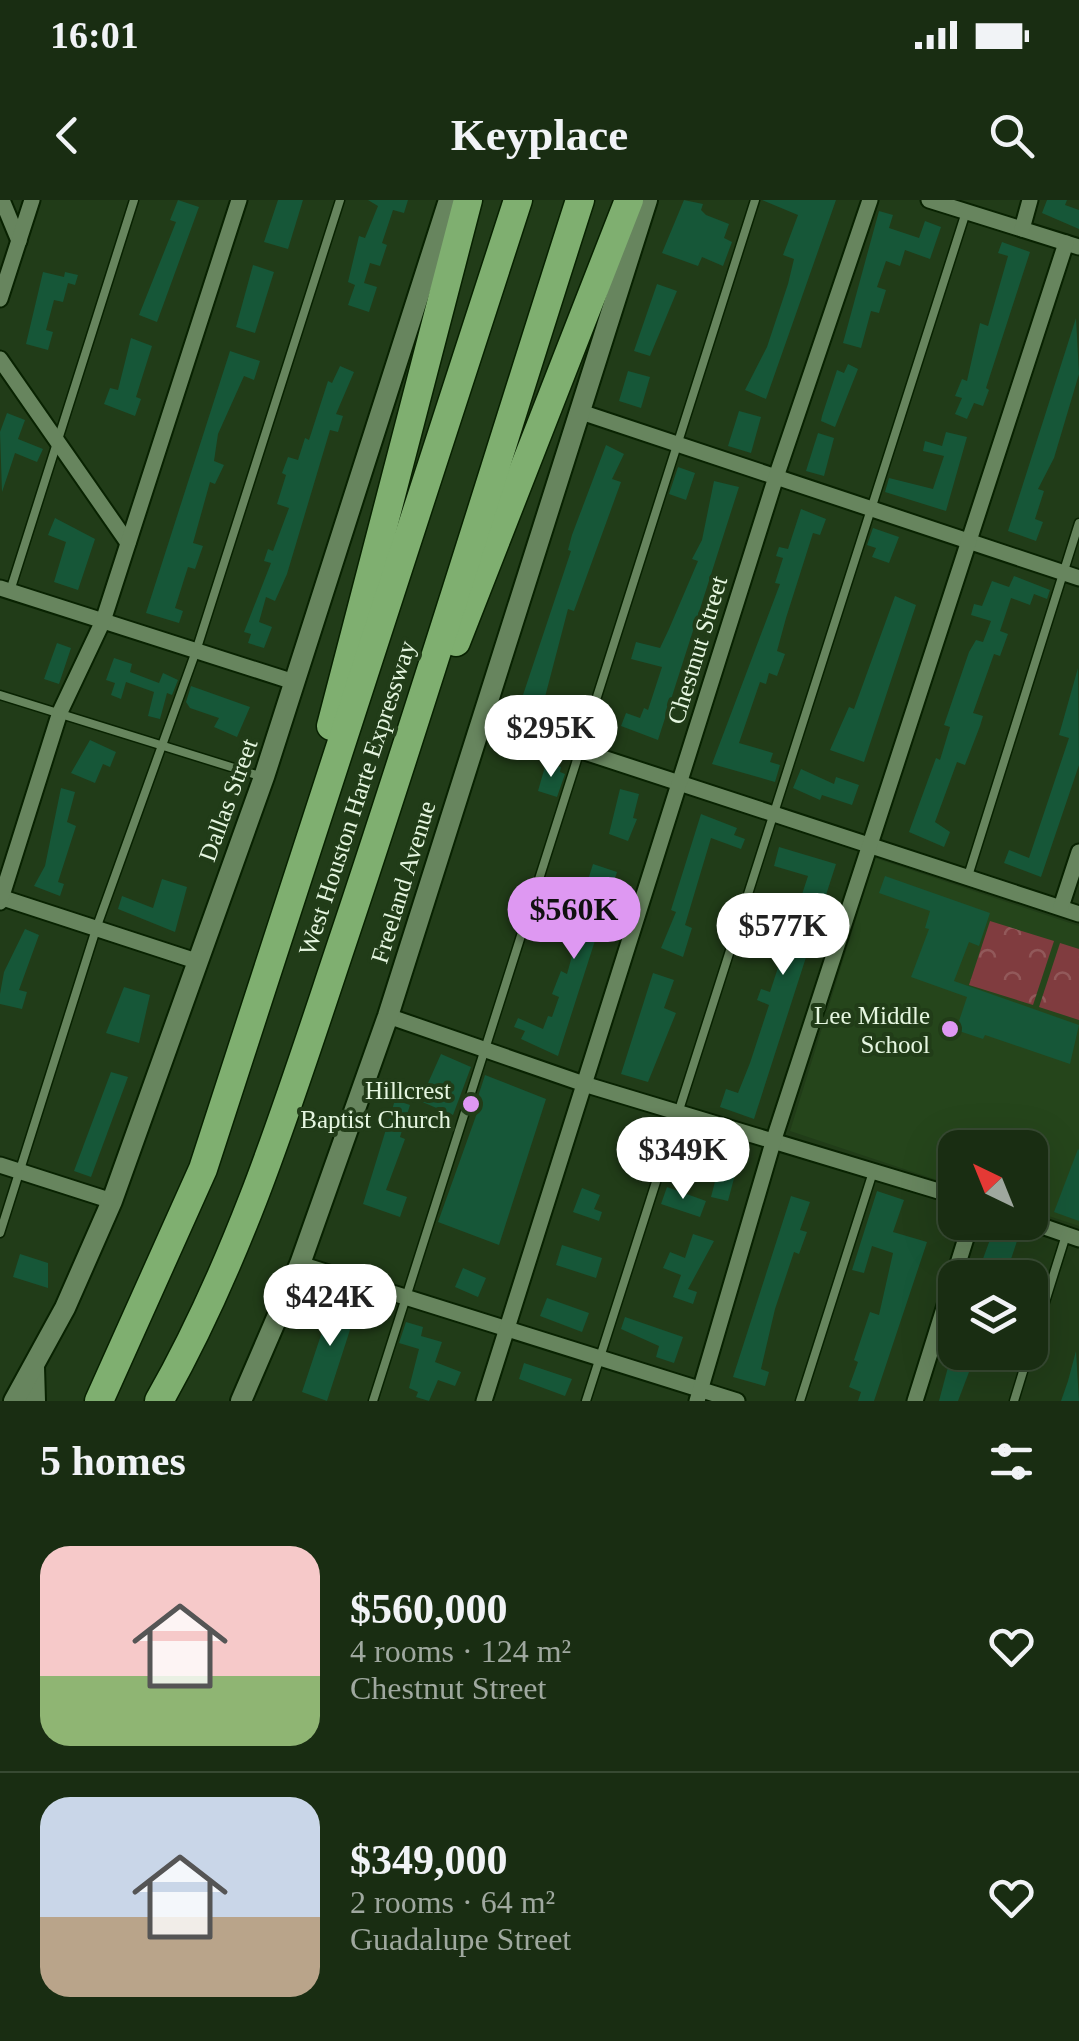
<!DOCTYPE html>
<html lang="en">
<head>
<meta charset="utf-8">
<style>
	:root { --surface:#192d12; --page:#22351b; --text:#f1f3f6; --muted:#9fa89f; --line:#374932; --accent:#de98f2 }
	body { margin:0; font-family:Georgia,serif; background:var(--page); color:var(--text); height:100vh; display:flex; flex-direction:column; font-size:38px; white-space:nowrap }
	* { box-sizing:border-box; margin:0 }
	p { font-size:32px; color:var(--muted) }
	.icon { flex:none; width:55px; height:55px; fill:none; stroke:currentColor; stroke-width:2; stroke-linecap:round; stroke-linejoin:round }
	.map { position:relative; height:1201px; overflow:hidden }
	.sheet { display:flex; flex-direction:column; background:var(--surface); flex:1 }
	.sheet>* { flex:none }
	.needle { width:65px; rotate:317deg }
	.controls { position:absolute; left:938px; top:930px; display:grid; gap:20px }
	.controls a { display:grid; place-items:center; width:110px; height:110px; border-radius:20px; background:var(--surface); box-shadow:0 10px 40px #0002,0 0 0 2px var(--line); font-size:50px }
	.price { position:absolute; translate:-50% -85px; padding:0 22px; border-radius:35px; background:#fff; color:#222; font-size:32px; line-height:65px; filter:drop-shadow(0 2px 5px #0008) }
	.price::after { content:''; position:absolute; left:50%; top:60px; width:30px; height:22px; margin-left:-15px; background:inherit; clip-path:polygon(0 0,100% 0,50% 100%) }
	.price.selected { background:var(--accent); color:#111 }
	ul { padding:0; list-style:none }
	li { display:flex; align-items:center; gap:30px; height:250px; padding:0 40px }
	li+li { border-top:2px solid var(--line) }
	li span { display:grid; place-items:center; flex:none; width:280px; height:200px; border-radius:30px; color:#555 }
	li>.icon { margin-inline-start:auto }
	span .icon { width:120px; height:120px; fill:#fffc; stroke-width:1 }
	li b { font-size:42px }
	h2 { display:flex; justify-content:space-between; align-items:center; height:120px; padding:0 40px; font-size:42px }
	.status { display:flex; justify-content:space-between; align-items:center; height:70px; padding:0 50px; background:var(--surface); direction:ltr }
	.status svg { height:28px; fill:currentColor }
	header { display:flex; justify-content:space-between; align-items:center; height:130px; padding:0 40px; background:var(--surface); font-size:45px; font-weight:600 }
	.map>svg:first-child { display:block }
</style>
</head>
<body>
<div class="status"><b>16:01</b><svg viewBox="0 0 49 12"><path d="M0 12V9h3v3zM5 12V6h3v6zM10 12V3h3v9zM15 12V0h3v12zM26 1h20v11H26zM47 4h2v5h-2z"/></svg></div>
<header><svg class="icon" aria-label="back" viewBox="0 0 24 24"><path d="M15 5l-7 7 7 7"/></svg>Keyplace<svg class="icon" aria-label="search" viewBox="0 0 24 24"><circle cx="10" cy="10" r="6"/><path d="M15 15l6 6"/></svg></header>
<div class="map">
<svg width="1079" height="1201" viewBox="0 0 1079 1201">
	<defs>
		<pattern id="forest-crowns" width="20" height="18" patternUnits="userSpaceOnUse" patternTransform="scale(2.5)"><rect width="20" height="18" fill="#803c3f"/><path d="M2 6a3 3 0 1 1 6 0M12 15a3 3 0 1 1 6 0" fill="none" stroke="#92595a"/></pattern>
	</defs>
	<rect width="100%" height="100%" fill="#213c18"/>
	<path fill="#25451b" d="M875 658 1079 726V1026L1030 1010V948H955V986L790 931Z"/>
	<g fill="url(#forest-crowns)">
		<path d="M990 721 1054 741 1033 805 969 785Z"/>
		<path d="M1060 743 1079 749V820L1039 807Z"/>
	</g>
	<g fill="#165738">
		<path d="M178 0 199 7 157 122 139 115 176 22 170 20Z"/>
		<path d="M278 0H303L288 49 264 42Z"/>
		<path d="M368 0H408L404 13 393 10 382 43 387 45 380 66 370 63 364 83 377 87 369 112 348 105 355 85 348 82 359 36 365 38 378 6Z"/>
		<path d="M684 0 703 4 701 10 706 15 729 24 724 38 732 42 723 66 702 57 698 66 662 53Z"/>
		<path d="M762 0H836L766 199 745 190 767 147 788 84 794 59 783 55 798 15Z"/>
		<path d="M1047 0H1067L1065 5 1079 10V29L1042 13Z"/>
		<path d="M879 11 893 15 889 28 919 38 925 21 941 27 930 59 905 50 900 66 886 61 877 87 886 90 879 113 871 111 861 148 843 143Z"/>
		<path d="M1002 42 1030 52 986 188 989 190 983 206 974 203 967 219 955 214 962 198 955 196 962 179 967 181 980 123 988 126 1008 56 998 53Z"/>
		<path d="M253 65 274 72 255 133 236 127Z"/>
		<path d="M43 72 64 77 65 72 78 75 75 85 68 83 63 102 54 100 46 130 53 132 48 150 26 144Z"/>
		<path d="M657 84 677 91 650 156 634 151Z"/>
		<path d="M1076 118 1079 174 1054 258 1038 289 1044 291 1035 319 1043 322 1036 341 1008 331Z"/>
		<path d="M131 138 152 146 136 197 141 199 135 216 104 204 110 188 118 190Z"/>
		<path d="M230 151 260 161 254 180 244 176 218 234 214 261 224 265 215 284 210 282 193 343 203 346 195 369 188 367 175 408 183 411 179 423 146 413Z"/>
		<path d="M848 164 858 169 835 227 821 221 822 216 837 170 844 173Z"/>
		<path d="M340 166 354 172 336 214 343 216 338 232 330 230 287 374 275 401 266 397 259 422 272 427 264 448 248 443 251 434 244 432 271 363 264 361 268 349 273 351 289 308 277 304 286 275 282 273 288 257 298 260 305 238 309 240 328 181 332 183Z"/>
		<path d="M628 171 650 177 641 208 619 201Z"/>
		<path d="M739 211 761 217 751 253 728 246Z"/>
		<path d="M7 213 25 220 18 239 43 249 37 262 15 253 2 292 0 232Z"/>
		<path d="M946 232 967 237 946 311 885 292 889 278 933 289 944 256 923 251 925 241 942 246Z"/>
		<path d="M818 233 834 238 824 276 806 271Z"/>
		<path d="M606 245 624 254 612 279 621 282 574 411 568 409 545 497 577 510 569 531 518 510 571 351 568 350 572 335Z"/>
		<path d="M678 267 695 273 686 300 669 294Z"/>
		<path d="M714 281 739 287 658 540 621 526 626 513 640 518 644 508 648 510 662 467 631 459 636 442 660 448 669 429 698 361 692 359 702 340Z"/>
		<path d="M801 309 826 319 820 335 813 333 786 418 777 451 785 454 777 476 769 473 766 484 760 482 739 543 773 553 770 562 780 565 775 582 712 564 780 384 775 383 783 358 776 356 779 347 788 349Z"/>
		<path d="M55 318 95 339 78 390 54 382 66 342 48 335Z"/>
		<path d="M873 328 899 337 889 363 872 357 876 348 867 345Z"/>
		<path d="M1014 376 1050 390 1047 399 1034 394 1030 405 1011 398 1000 431 1008 434 1000 456 994 454 973 513 983 516 980 526 965 565 957 562 935 622 950 632 944 647 909 632 936 558 940 560 950 527 944 525 969 452 976 440 983 442 991 421 971 415 974 404 982 406 992 381 1009 387Z"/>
		<path d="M895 396 916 405 864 562 830 550 849 507 854 509Z"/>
		<path d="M57 443 71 448 59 484 44 479Z"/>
		<path d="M114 458 132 464 130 472 159 483 163 473 178 480 172 495 167 493 160 519 148 516 154 492 126 482 121 499 111 495 115 483 106 480Z"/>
		<path d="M1078 468 1079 565 1041 677 1004 663 1009 650 1029 658 1069 538 1059 535Z"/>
		<path d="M191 486 250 507 237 537 214 527 219 518 190 508 186 502Z"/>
		<path d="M90 540 116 552 110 567 103 564 95 583 71 573Z"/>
		<path d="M546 563 561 567 560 572 565 574 557 597 538 591Z"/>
		<path d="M801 569 834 584 836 577 859 585 852 605 822 595 820 600 793 588Z"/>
		<path d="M61 588 75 592 67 622 76 626 58 682 64 684 60 696 34 686 45 666Z"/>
		<path d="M620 589 639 594 633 618 637 619 628 641 609 634Z"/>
		<path d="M701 614 737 628 734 635 745 639 741 649 711 638 685 725 692 728 683 757 661 748 676 712 671 710Z"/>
		<path d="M779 647 836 664 754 919 720 907 726 889 738 893 750 863 769 805 757 800 761 789 770 792 808 676 774 666Z"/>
		<path d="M593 664 617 672 558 856 521 839 525 831 514 827 518 818 543 829 548 816 552 817 559 797 552 794 561 771 567 774 583 717 566 712 571 699 581 702Z"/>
		<path d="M885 676 990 713 979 746 969 742 954 781 1079 825 1070 864 985 835 983 839 956 830 967 797 911 777 929 729 925 728 930 711 879 693Z"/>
		<path d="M162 679 187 687 175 732 118 709 122 696 153 708Z"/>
		<path d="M25 729 39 735 19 790 27 792 22 809 0 804V794L4 772Z"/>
		<path d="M653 773 674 780 664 808 676 813 648 882 621 874Z"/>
		<path d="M124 787 150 795 139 843 106 833Z"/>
		<path d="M441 854 471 867 453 915 420 901Z"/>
		<path d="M111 872 128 877 91 977 74 971Z"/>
		<path d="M485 875 546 899 499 1045 438 1022 477 913 473 912Z"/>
		<path d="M395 900 410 905 400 937 405 939 386 990 407 997 400 1017 363 1004Z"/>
		<path d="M724 947 741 952 728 1001 711 997Z"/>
		<path d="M1078 949 1079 950V1021L1054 1012Z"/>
		<path d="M667 987 706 1001 700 1017 661 1004Z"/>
		<path d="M582 988 600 995 594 1009 602 1012 599 1021 573 1012Z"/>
		<path d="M877 991 904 1000 893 1032 927 1042 874 1201H858L861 1192 849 1187 858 1162 854 1160 870 1112 879 1115 893 1053 872 1046 864 1073 852 1070Z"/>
		<path d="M791 996 810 1002 800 1030 807 1032 799 1054 794 1052 775 1109 761 1169 769 1172 765 1186 733 1177Z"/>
		<path d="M693 1034 714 1041 688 1089 697 1092 693 1104 673 1097 681 1075 663 1068 670 1052 685 1058Z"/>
		<path d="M992 1034 1017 1041 1010 1062 1004 1060 997 1078H976Z"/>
		<path d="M562 1045 602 1058 596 1078 556 1065Z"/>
		<path d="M20 1054 48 1063V1088L13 1077Z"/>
		<path d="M463 1068 486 1078 478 1097 455 1087Z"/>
		<path d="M334 1096 358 1105 327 1201 302 1192Z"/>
		<path d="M547 1098 589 1113 582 1132 540 1116Z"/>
		<path d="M625 1117 683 1137 674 1163 656 1157 659 1146 621 1129Z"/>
		<path d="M406 1122 423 1127 421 1136 442 1142 435 1162 461 1172 455 1186 438 1180 429 1201 416 1197 418 1192 409 1188 419 1149 399 1143Z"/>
		<path d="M1076 1151 1079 1201H1061L1068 1181Z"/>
		<path d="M952 1152H972L969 1172 958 1201H939Z"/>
		<path d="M524 1163 572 1179 565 1196 519 1179Z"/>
	</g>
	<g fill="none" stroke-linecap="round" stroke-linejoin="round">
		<g stroke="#082201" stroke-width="11">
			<g id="service">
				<path d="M10 391 134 0"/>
				<path d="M0 495 263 577"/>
				<path d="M968 676 1079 323"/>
				<path d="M0 1033 97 726 196 451 340 0"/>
				<path d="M1030 1150 1066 1035"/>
				<path d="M373 1201 755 0"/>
				<path d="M586 1201 966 12"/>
				<path d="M800 1201 873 972"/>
				<path d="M1014 1201 1029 1152"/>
			</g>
		</g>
		<g stroke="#082201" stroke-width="19">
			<g id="minor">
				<path d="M2 0 19 41"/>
				<path d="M929 0 1079 47"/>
				<path d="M1022 29 1030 0"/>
				<path d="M0 99 32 0"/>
				<path d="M0 159 128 343"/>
				<path d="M578 211 1079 378"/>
				<path d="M0 388 294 482"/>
				<path d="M481 518 1079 714"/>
				<path d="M0 697 196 761"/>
				<path d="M0 702 60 512 103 421 239 0"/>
				<path d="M1061 707 1079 652"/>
				<path d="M388 816 587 885 955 996"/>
				<path d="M0 965 112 1001"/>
				<path d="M1030 1022 1079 1039"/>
				<path d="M300 1064 737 1201"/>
				<path d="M484 1201 775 280 870 0"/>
				<path d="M697 1201 774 939 1066 43"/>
				<path d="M915 1201 971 1022"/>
			</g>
		</g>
		<g stroke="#082201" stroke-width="24">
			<g id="secondary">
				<path d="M34 1167 35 1201"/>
				<path d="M14 1201 65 1108 112 1001 264 577 449 0"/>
				<path d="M241 1201 300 1064 388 816 647 0"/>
			</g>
		</g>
		<g stroke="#082201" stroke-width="31">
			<g id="motorway">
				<path d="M456 442 629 0"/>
				<path d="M331 526 468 0"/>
				<path d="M99 1201 203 969 518 0"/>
				<path d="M159 1201C242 1055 291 895 344 737 426 493 501 246 580 0"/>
			</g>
		</g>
		<use href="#service" stroke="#67855e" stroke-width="8"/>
		<use href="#minor" stroke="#67855e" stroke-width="15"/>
		<use href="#secondary" stroke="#67855e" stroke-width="20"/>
		<use href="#motorway" stroke="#7faf70" stroke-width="28"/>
	</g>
	<g fill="#de98f2" stroke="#213c18" stroke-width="4">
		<circle cx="950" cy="829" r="10"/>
		<circle cx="471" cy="904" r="10"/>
	</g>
	<g text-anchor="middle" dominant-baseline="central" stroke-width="8" stroke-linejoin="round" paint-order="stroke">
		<g font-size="25" fill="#e5f6e0" stroke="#213c18">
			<text transform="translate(697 450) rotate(-73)">Chestnut Street</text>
			<text transform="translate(357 598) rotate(-72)">West Houston Harte Expressway</text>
			<text transform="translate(228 600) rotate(-70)">Dallas Street</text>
			<text transform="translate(403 682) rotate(-73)">Freeland Avenue</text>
		</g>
		<g font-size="25" fill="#e5f6e0" stroke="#213c18" text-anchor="end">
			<text x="930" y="815">Lee Middle<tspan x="930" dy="29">School</tspan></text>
			<text x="451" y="890">Hillcrest<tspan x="451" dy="29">Baptist Church</tspan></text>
		</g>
	</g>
</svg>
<div class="controls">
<a><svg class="needle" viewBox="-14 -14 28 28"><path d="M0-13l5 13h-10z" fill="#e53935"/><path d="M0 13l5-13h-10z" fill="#9fa89f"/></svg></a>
<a><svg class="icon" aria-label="layers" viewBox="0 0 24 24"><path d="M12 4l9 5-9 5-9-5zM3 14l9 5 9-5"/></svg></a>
</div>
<b class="price" style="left:551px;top:580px">$295K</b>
<b class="price selected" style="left:574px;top:762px">$560K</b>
<b class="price" style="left:783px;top:778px">$577K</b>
<b class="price" style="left:683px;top:1002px">$349K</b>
<b class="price" style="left:330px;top:1149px">$424K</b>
</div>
<section class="sheet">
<h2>5 homes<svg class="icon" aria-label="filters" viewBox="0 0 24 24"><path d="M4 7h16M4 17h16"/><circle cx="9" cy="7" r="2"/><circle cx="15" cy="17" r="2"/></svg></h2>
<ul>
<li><span style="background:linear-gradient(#f6c9c9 65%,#8fb573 0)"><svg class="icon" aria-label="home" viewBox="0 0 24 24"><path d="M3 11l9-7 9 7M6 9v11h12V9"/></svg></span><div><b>$560,000</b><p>4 rooms · 124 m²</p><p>Chestnut Street</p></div><svg class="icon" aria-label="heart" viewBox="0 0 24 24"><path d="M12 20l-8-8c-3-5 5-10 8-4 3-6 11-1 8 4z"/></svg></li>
<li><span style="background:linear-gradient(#c9d6e8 60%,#b9a48a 0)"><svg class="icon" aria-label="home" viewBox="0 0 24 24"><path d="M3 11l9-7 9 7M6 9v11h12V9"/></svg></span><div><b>$349,000</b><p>2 rooms · 64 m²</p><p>Guadalupe Street</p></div><svg class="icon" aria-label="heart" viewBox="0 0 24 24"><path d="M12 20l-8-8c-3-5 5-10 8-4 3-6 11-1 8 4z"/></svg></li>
</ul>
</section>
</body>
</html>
